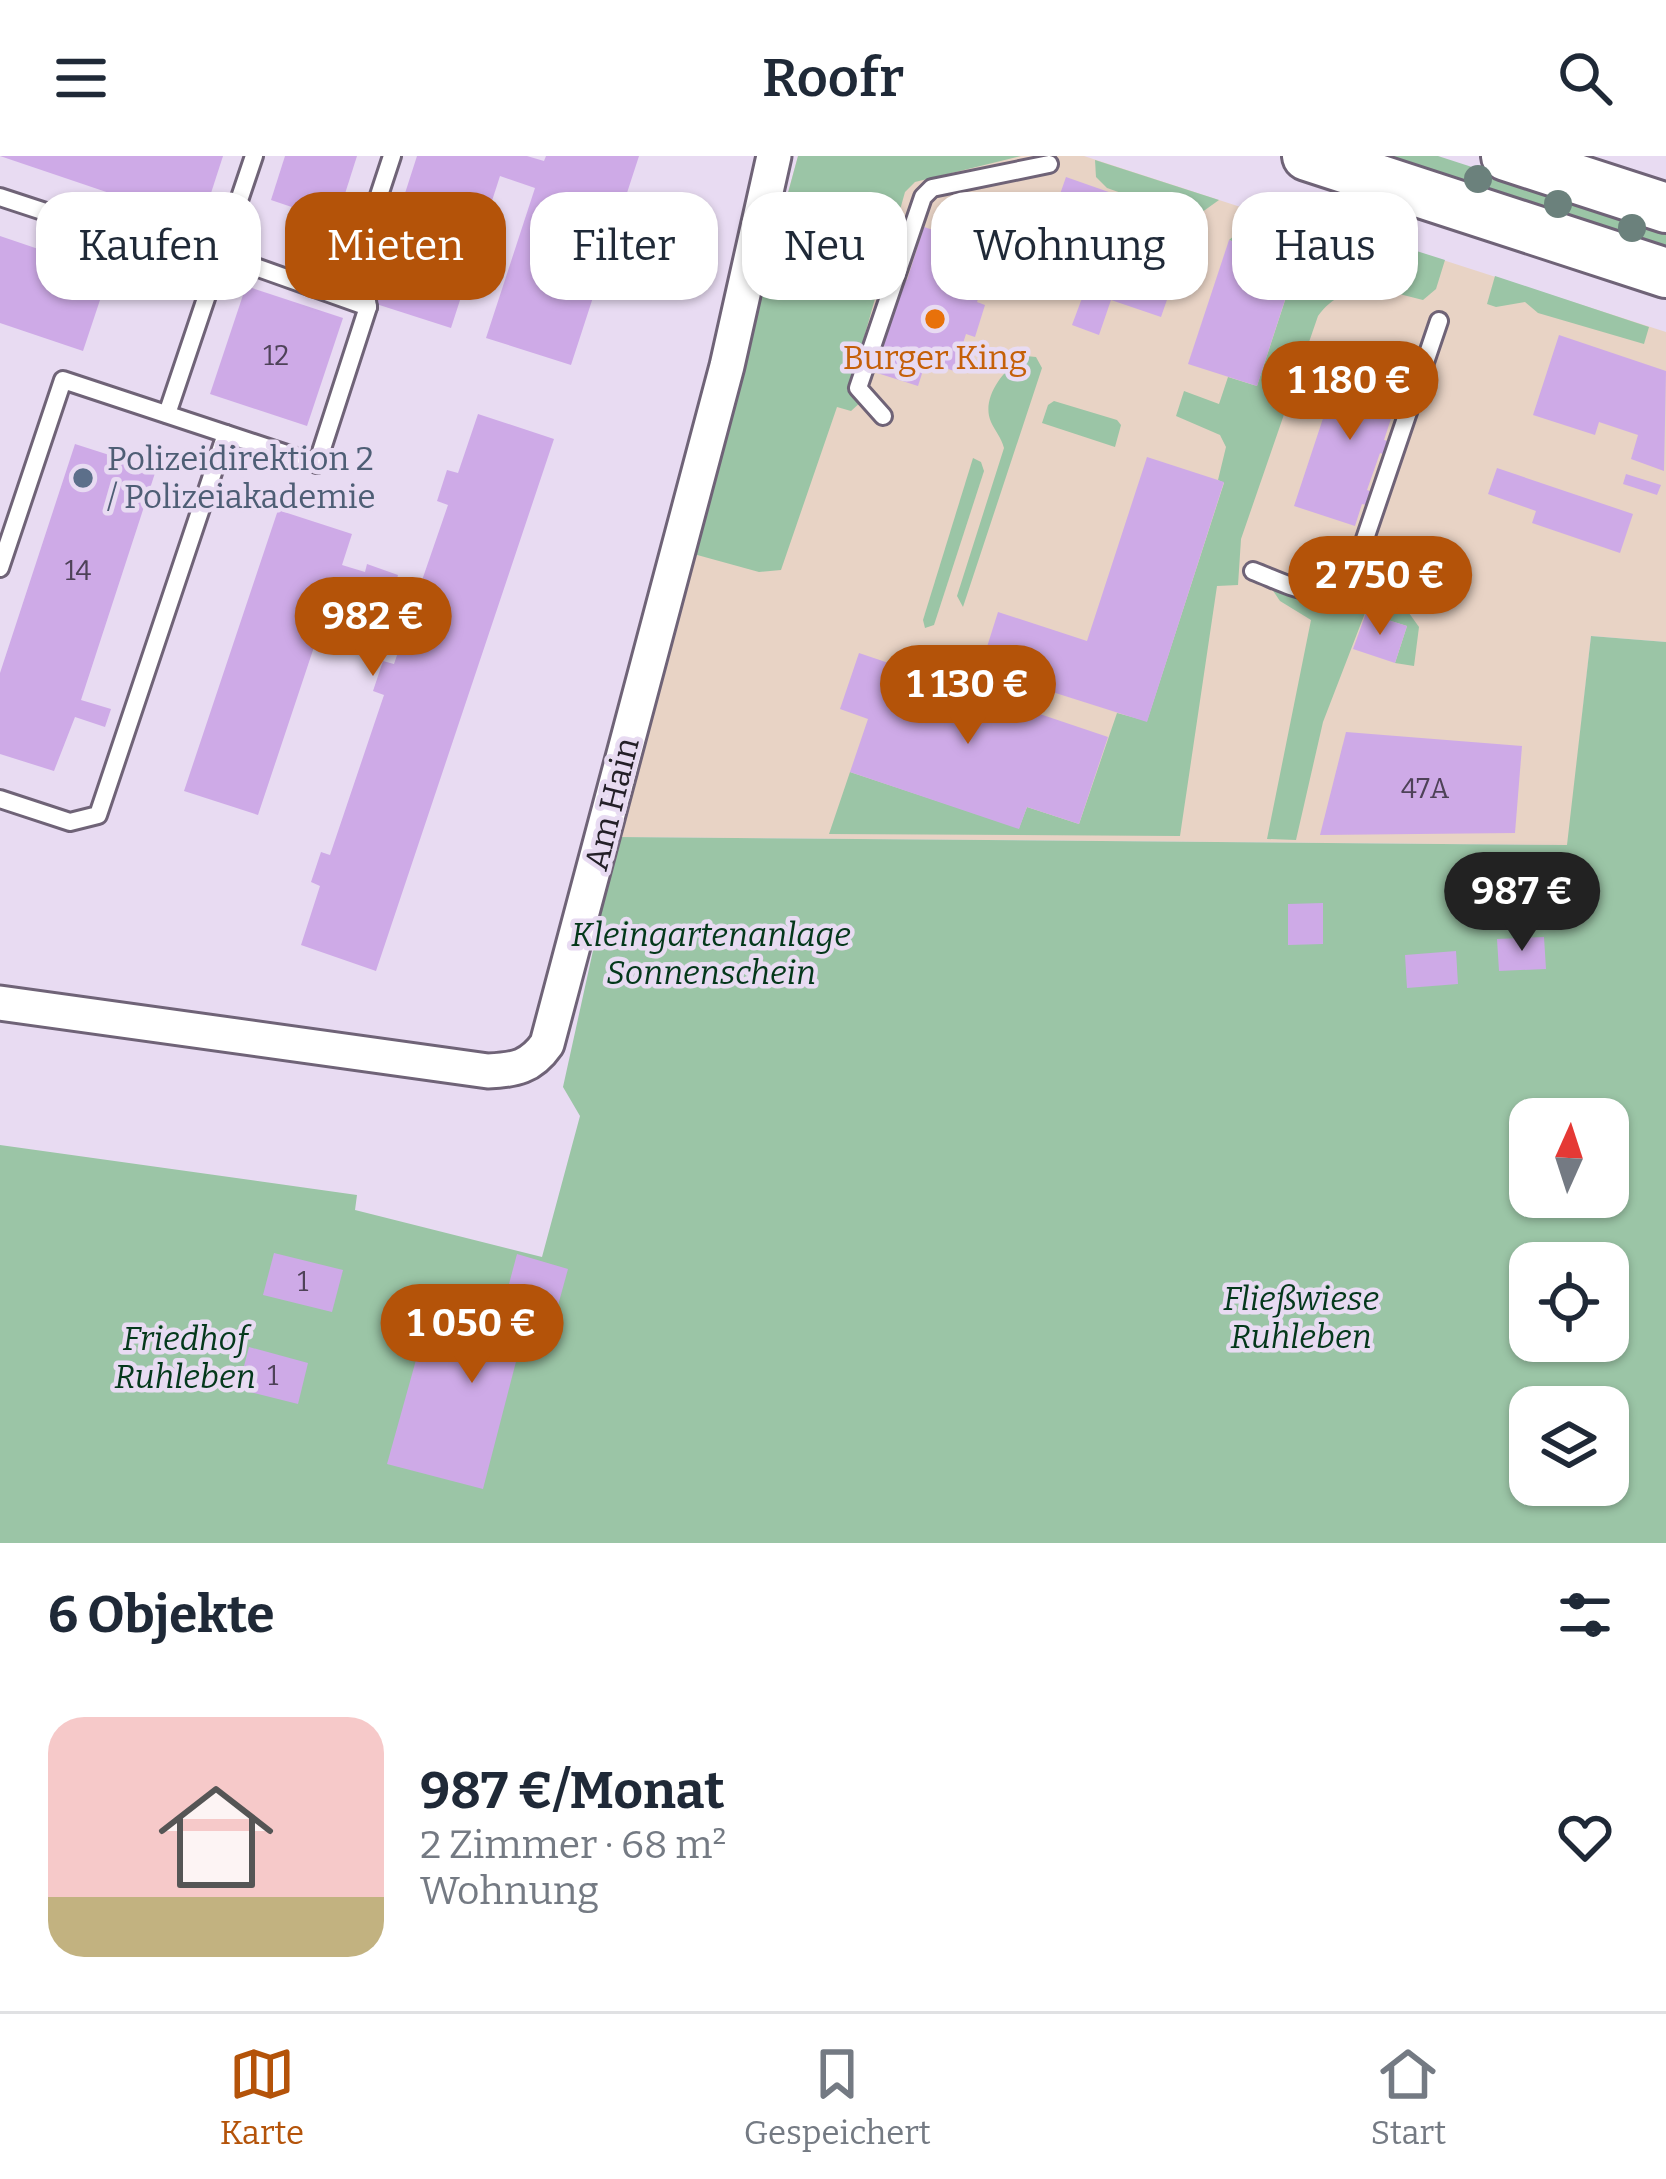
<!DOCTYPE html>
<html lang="de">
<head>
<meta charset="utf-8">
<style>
	:root { --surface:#fff; --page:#f2f2f3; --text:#1f2937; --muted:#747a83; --line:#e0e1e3; --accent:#b45309 }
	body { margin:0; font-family:Bitter,serif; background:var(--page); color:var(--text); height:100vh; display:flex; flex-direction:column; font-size:45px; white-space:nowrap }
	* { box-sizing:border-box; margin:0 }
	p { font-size:39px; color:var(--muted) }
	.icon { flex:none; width:66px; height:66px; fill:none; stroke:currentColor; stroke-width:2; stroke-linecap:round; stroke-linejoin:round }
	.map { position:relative; height:1387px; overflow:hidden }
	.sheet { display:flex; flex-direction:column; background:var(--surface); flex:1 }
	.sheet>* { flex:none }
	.hud { position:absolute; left:36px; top:36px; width:1596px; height:108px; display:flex; gap:24px }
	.needle { width:78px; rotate:3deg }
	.fabs { position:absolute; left:1509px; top:942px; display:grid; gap:24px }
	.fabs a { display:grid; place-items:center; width:120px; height:120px; border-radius:24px; background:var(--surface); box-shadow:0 3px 9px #0004; font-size:60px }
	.price { position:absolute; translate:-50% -102px; padding:0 27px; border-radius:42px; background:var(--accent); color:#fff; font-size:39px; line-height:78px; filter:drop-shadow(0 3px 6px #0008) }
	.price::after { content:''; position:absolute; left:50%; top:72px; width:36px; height:27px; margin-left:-18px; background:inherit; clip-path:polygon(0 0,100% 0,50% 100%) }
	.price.selected { background:#222; color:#fff }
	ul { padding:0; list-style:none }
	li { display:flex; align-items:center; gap:36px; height:300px; padding:0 48px }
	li+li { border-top:3px solid var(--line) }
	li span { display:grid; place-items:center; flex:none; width:336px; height:240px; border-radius:36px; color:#555 }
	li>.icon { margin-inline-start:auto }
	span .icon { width:144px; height:144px; fill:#fffc; stroke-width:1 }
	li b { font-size:51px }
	h2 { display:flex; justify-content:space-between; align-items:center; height:144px; padding:0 48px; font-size:51px }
	.chip { padding:0 42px; border-radius:36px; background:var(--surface); box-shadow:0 3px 9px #0004; font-size:42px; line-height:108px }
	.chip.selected { background:var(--accent); color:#fff }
	header { display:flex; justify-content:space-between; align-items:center; height:156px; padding:0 48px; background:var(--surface); font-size:54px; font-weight:600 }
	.menu { display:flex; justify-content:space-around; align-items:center; height:168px; border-top:3px solid var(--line); background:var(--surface); font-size:33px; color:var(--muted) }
	.menu a { display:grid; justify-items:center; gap:6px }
	.menu .selected { color:var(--accent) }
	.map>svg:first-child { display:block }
</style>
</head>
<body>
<header><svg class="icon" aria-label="menu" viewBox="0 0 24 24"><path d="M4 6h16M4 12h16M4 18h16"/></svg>Roofr<svg class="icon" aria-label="search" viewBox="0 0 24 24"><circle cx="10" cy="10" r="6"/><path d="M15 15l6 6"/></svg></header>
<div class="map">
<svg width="1666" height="1387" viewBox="0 0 1666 1387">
	<rect width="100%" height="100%" fill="#e8dbf2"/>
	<path fill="#e8d3c5" d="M798 0H1084L1330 80 1347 73 1666 176V486L1591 480 1568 689 618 681 690 397Z"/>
	<g fill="#9bc5a6" fill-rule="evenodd">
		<path d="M798 0H1021L915 26 905 36 851 228 862 245 851 255 837 251 781 414 759 416 690 397Z"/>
		<path d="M1376 0H1438L1666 74V95Z"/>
		<path d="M1095 4 1219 44 1198 59H1184L1107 32 1096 21Z"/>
		<path d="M1261 57 1330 80 1347 73 1445 104 1436 133 1423 144C1384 134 1345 123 1318 160L1241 383 1238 429 1217 430 1180 680 829 678 850 616 1019 672 1027 651 1079 668 1117 557 1147 565 1224 327 1218 324 1226 291 1220 279 1176 260 1184 235 1219 248 1228 221 1257 230 1297 108 1229 84Z"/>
		<path d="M1495 120 1649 171 1644 188 1538 157 1525 146 1496 151 1487 148Z"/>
		<path d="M1026 200 1036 201 1042 212 963 451 957 440 1004 292C1001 281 995 275 991 266 980 241 1006 210 1026 200Z"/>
		<path d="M1054 245 1117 264 1121 269 1115 291 1042 267 1048 249Z"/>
		<path d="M973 302 981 306 984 315 934 469 925 472 923 464Z"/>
		<path d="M1365 407 1374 408 1419 471 1414 510 1395 507 1407 470 1365 457 1323 566 1296 684 1267 683 1311 464 1280 445 1265 423 1307 440Z"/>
		<path d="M1591 480 1666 486V1387H0V989L357 1039 355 1054 542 1101 580 960 563 931 618 681 1567 689ZM1530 963H1608V1041H1530ZM1530 1107H1608V1185H1530ZM1530 1251H1608V1329H1530Z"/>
	</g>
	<g fill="#ceaae7">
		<path d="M0 0H223L201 68Z"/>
		<path d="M285 0H357L336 66 271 44Z"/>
		<path d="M417 0H527L544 5 546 0H639L571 209 486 182 535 32 500 20 451 172 370 146Z"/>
		<path d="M1066 21 1194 66 1161 161 1111 144 1099 179 1072 169 1085 134 1033 116Z"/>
		<path d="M924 71 988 92 975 130 982 132 977 146 985 149 975 181 966 178 954 215 926 205 918 230 874 216 900 135 894 133 898 121 907 124Z"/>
		<path d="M0 80 109 117 83 195 0 167Z"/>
		<path d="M1229 84 1297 107 1257 230 1188 208Z"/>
		<path d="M246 130 343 162 307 270 210 238Z"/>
		<path d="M1559 179 1666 215 1664 315 1631 303 1638 279 1599 266 1595 279 1533 259Z"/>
		<path d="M1343 202 1404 223 1384 284 1396 287 1391 301 1380 297 1367 334 1378 338 1374 351 1362 348 1355 370 1294 350Z"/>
		<path d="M478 258 554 283 376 815 301 789 320 730 311 726 321 696 330 699 384 539 373 535 383 505 394 508 414 450 390 443 387 450 357 440 359 433 336 425 258 659 184 635 278 354 352 378 342 409 365 416 367 408 398 419 396 426 419 433 448 349 437 345 447 314 458 317Z"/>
		<path d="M75 288 156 314 81 544 111 553 105 571 75 561 54 615 0 598V517Z"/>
		<path d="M1147 301 1224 326 1147 566 980 513 998 456 1087 485Z"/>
		<path d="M1497 312 1633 358 1620 397 1532 367 1536 355 1488 338Z"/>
		<path d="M1626 318 1661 329 1657 339 1623 328Z"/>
		<path d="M1366 457 1407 470 1395 507 1353 493Z"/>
		<path d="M859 497 1108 581 1079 668 1027 651 1019 673 850 616 868 563 840 553Z"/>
		<path d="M1346 576 1522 590 1515 677 1320 679Z"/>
		<path d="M1323 747V788L1288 789V748Z"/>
		<path d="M1544 781 1546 813 1499 815 1497 783Z"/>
		<path d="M1456 795 1458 828 1407 832 1405 799Z"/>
		<path d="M274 1097 343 1114 332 1156 263 1139Z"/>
		<path d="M517 1098 568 1113 551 1175 526 1167 483 1333 387 1308 421 1186 457 1195 456 1201 477 1206 479 1201 489 1203Z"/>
		<path d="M249 1191 308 1207 298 1248 238 1233Z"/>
	</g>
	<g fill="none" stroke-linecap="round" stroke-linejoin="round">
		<g stroke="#6f6377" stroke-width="22">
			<g id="lane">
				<path d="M0 41 216 112"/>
				<path d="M222 99 368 151"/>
				<path d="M167 258 254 0"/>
				<path d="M883 260 858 232 923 41 932 32 1049 8"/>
				<path d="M0 412 63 224 317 308 368 151 359 100 392 0"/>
				<path d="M1253 415C1290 429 1314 447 1351 424L1439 165"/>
				<path d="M0 643 70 666 98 659 226 278"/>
			</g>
		</g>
		<g stroke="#6f6377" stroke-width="39">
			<path id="street" d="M0 847 488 915C515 914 531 911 547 888L727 210 774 0"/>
		</g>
		<g stroke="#6f6377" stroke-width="54">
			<g id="secondary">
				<path d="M1307 0 1666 117"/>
				<path d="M1506 0 1666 52"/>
			</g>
		</g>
		<use href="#lane" stroke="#fff" stroke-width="16"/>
		<use href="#street" stroke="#fff" stroke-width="33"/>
		<use href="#secondary" stroke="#fff" stroke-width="48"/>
	</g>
	<g fill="#6b817c">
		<circle cx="1478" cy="23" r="14"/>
		<circle cx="1558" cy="48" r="14"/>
		<circle cx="1632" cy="72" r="14"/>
	</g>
	<circle fill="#e8710a" stroke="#e8dbf2" stroke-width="4.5" cx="935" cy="163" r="12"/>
	<circle fill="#5c6f8a" stroke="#e8dbf2" stroke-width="4.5" cx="83" cy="322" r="12"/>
	<g text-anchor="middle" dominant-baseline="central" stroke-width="9" stroke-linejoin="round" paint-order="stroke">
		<g font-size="27" fill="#4e4258">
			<text x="276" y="200">12</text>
			<text x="78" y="415">14</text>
			<text x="1425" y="633">47A</text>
			<text x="303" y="1126">1</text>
			<text x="273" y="1220">1</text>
		</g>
		<g font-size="33" fill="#c56008" stroke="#e8dbf2">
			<text x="935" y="202">Burger King</text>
		</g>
		<g font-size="33" fill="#4e5e75" stroke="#e8dbf2" text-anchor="start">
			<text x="107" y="303">Polizeidirektion 2<tspan x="107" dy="38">/ Polizeiakademie</tspan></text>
		</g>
		<g font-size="33" fill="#242028" stroke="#e8dbf2">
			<text transform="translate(612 648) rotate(-76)">Am Hain</text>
		</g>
		<g font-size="33" font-style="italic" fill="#04381b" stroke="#e8dbf2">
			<text x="711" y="779">Kleingartenanlage<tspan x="711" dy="38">Sonnenschein</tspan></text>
			<text x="1301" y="1143">Fließwiese<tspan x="1301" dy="38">Ruhleben</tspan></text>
			<text x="185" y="1183">Friedhof<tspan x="185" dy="38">Ruhleben</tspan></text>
		</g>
	</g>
</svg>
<div class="fabs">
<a><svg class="needle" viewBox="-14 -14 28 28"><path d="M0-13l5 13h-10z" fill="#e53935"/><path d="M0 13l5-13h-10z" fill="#747a83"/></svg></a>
<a><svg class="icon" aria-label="locate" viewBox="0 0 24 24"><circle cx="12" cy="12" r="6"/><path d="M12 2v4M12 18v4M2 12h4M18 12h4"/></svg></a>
<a><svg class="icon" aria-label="layers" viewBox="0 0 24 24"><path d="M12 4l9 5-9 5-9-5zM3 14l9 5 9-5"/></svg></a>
</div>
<b class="price" style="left:1350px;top:287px">1 180 €</b>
<b class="price" style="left:1380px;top:482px">2 750 €</b>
<b class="price" style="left:373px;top:523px">982 €</b>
<b class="price" style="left:968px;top:591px">1 130 €</b>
<b class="price selected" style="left:1522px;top:798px">987 €</b>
<b class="price" style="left:472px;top:1230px">1 050 €</b>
<div class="hud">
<a class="chip">Kaufen</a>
<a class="chip selected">Mieten</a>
<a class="chip">Filter</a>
<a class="chip">Neu</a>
<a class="chip">Wohnung</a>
<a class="chip">Haus</a>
</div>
</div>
<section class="sheet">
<h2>6 Objekte<svg class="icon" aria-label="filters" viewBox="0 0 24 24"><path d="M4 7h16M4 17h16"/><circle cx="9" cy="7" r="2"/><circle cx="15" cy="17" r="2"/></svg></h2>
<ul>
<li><span style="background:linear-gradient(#f6c9c9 75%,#c2b280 0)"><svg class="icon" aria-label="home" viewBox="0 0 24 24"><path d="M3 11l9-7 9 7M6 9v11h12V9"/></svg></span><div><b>987 €/Monat</b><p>2 Zimmer · 68 m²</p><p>Wohnung</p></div><svg class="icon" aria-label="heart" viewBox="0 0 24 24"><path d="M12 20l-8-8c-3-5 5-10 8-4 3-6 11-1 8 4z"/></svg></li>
</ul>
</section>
<nav class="menu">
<a class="selected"><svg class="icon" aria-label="map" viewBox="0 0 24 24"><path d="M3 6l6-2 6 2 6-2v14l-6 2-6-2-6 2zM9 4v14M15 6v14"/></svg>Karte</a>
<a><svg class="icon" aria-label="saved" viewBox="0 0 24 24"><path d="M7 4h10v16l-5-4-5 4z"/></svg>Gespeichert</a>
<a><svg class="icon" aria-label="home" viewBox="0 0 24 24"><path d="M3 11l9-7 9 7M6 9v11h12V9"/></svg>Start</a>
</nav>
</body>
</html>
